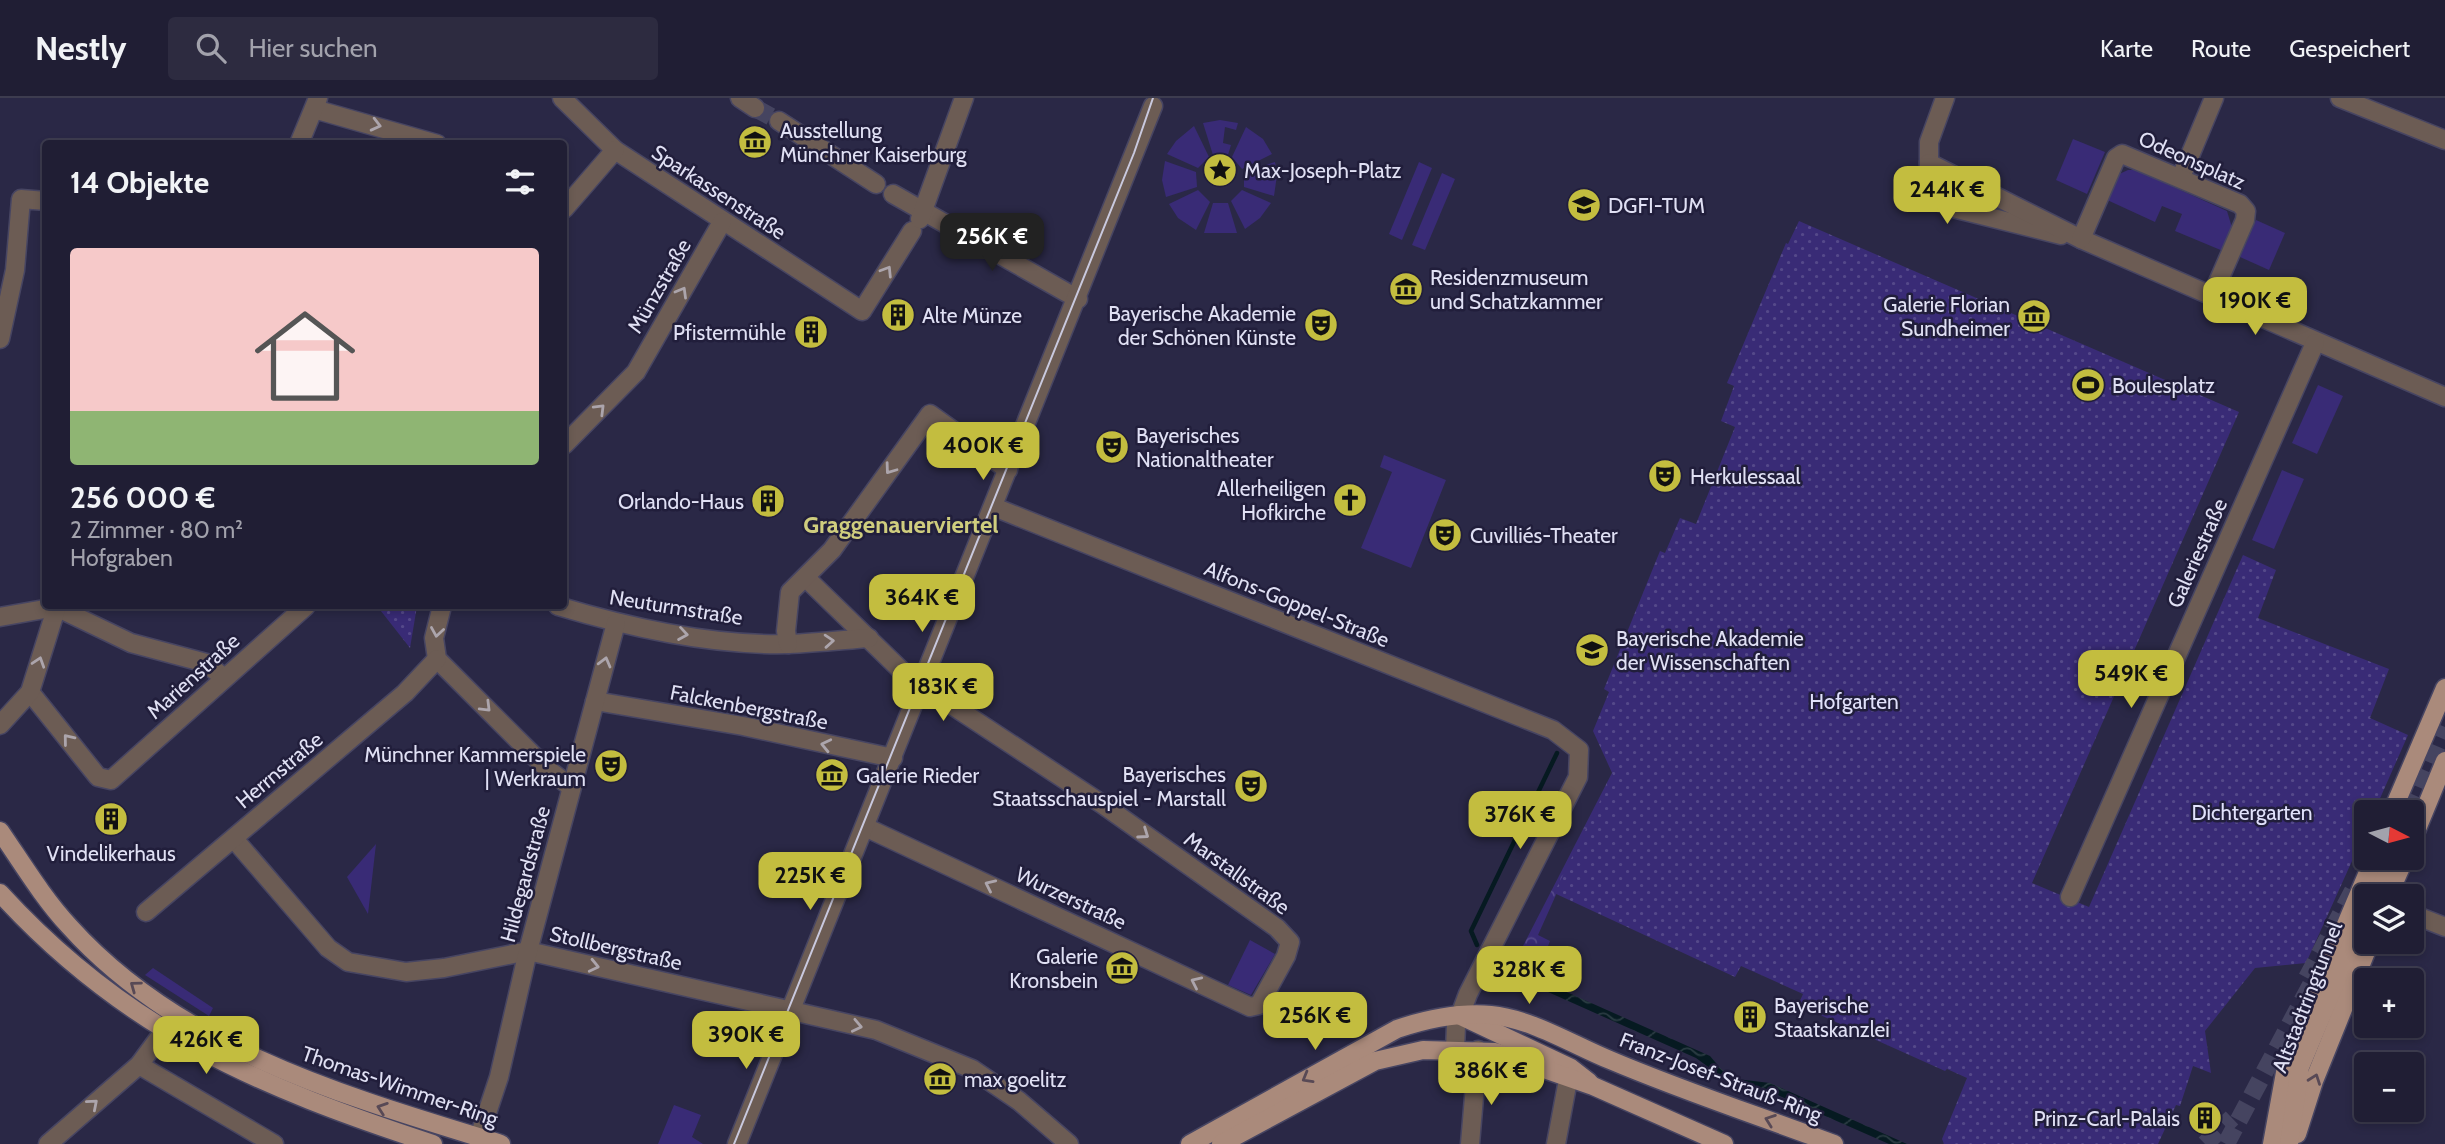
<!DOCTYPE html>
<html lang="de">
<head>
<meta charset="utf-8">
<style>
	:root { --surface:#201e34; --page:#2d2b40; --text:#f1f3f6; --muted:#a2a2ac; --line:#3d3c4f; --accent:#c3bd3f }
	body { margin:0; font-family:Cabin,sans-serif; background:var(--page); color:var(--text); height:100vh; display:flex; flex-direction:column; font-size:26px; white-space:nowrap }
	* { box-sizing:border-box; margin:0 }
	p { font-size:23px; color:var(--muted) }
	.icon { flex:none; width:38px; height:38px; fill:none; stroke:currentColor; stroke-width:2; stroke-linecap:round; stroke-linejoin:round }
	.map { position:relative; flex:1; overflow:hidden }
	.sheet { position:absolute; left:42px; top:42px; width:525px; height:469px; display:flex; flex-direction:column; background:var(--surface); border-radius:7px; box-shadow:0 4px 10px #0003,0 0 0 2px var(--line) }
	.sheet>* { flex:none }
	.needle { width:46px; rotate:96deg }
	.buttons { position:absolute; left:2354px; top:702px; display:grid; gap:14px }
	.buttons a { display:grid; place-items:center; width:70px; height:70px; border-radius:7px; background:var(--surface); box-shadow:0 4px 10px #0003,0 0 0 2px var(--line); font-size:35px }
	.price { position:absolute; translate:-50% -60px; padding:0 16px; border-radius:14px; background:var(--accent); color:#111; font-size:23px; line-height:46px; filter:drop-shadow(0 2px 4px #0008) }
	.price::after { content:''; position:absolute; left:50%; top:42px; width:21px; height:16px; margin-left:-10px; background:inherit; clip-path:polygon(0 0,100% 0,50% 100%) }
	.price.current { background:#222; color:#fff }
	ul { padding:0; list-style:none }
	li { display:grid; align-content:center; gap:14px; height:371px; padding:0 28px }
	li span { display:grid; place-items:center; height:217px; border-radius:7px; color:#555 }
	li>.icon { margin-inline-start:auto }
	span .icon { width:126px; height:126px; fill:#fffc; stroke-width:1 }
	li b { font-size:30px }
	h2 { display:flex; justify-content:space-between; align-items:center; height:84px; padding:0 28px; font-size:30px }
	header { display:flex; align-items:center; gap:42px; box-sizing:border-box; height:98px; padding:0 35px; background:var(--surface); border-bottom:2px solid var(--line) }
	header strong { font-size:33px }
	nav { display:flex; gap:38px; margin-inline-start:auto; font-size:24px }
	.search { width:490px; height:63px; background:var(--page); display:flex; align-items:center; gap:18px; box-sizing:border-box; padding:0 24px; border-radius:7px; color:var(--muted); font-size:26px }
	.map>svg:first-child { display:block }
</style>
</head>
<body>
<header>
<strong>Nestly</strong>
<div class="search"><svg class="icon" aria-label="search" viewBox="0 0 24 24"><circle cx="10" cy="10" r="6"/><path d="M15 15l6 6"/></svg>Hier suchen</div>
<nav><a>Karte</a><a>Route</a><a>Gespeichert</a></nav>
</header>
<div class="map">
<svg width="2445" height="1046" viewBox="0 0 2445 1046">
	<defs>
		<pattern id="forest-crowns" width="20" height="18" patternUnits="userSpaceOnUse" patternTransform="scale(1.75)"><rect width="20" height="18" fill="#392b76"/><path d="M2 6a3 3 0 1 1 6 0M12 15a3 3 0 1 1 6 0" fill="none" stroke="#55498a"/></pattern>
		<pattern id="park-dots" width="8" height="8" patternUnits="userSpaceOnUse" patternTransform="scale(1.75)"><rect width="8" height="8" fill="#392b76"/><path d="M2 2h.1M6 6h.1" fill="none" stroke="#55498a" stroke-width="1.8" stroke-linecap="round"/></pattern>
		<pattern id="water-waves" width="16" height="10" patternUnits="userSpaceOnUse" patternTransform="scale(1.75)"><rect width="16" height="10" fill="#061a21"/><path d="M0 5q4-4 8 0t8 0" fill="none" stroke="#2a3b42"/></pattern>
	</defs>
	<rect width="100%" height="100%" fill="#2a2846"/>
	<g fill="#392b76">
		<path d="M1220 22 1238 25 1236 32 1225 29 1223 45 1231 47 1228 57H1213L1203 25Z"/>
		<path d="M1194 28 1209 59 1198 70 1167 56 1176 43Z"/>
		<path d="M1246 29 1263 41 1272 56 1242 71 1232 59Z"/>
		<path d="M2073 41 2105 54 2087 96 2056 82Z"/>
		<path d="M1165 63 1196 74 1197 89 1166 99 1162 82Z"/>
		<path d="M1275 64 1277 77 1274 98 1244 89V74Z"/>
		<path d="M1419 64 1432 70 1402 142 1389 136Z"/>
		<path d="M2128 72H2136L2227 113 2233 133 2223 153 2175 133 2182 116 2162 108 2155 124 2105 101 2117 77Z"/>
		<path d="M1442 75 1455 81 1425 152 1412 147Z"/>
		<path d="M1198 92 1210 104 1196 132 1178 120 1169 106Z"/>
		<path d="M1242 92 1271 105 1260 120 1245 131 1231 103Z"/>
		<path d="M1213 105H1228L1237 135H1204Z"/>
		<path d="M2256 122 2285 135 2269 172 2240 159Z"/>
		<path d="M2318 287 2343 298 2317 356 2292 345Z"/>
		<path d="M1384 357 1446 382 1411 470 1361 450 1392 374 1380 369Z"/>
		<path d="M2282 372 2304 381 2274 451 2252 442Z"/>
		<path d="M376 746 368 816 347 779Z"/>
		<path d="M1250 842 1275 856 1251 897 1228 887Z"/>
		<path d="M153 870 213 910 209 918 145 877Z"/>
		<path d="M674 1007 701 1017 692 1039 703 1046H658Z"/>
	</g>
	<path fill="url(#forest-crowns)" d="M1660 657 1564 779 1538 837 1550 843 1543 861 1525 854 1523 848 1615 669Z"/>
	<g fill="url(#park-dots)">
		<path d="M1799 123 2239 314 2032 785 2089 809 2243 457 2276 472 2258 520 2389 571 2370 620 2408 637 2374 714H2366V732L2306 865 2255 870 2205 933 2211 975 2193 968 2180 1008 2176 1007 2158 1046H1944L1942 1041 1967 980 1947 971 1945 973 1798 907 1803 896 1741 868 1735 879 1554 795 1613 677 1593 633 1609 594 1604 591 1660 453 1665 455 1680 420 1696 426 1735 329 1721 323 1734 288 1727 285 1786 145 1788 146Z"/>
		<path d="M377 508H417L410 550Z"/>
	</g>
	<path fill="url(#water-waves)" d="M1515 871 1710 958 1721 971 1737 981 1770 985 1907 1046H1889L1773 995 1733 987 1696 960 1512 878Z"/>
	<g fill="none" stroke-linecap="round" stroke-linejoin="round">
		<path stroke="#061a21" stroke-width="4.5" d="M1477 847 1471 833 1557 655"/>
		<path stroke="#454460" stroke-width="18" stroke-dasharray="18 9" stroke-linecap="butt" d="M755 10 779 23"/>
		<g stroke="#454460" stroke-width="18" stroke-dasharray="18 9" stroke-linecap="butt">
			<path d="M2408 714 2445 629"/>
			<path d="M2381 776 2388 760"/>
			<path d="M2307 880 2353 793"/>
			<path d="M2205 1046 2232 1020"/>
			<path d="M2226 1046 2320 870"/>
		</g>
		<g stroke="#474562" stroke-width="21">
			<g id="minor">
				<path d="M562 0 615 52 862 213 912 133"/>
				<path d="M740 0 755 10"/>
				<path d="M1945 0 1929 44V91L1940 104 1957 111 2061 137"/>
				<path d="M2340 0 2445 42"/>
				<path d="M314 11 437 46"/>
				<path d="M779 23 876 86"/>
				<path d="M299 46 318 0"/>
				<path d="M1929 65 2081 141 2445 299"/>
				<path d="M2181 79 2214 0"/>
				<path d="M893 96 1078 201"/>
				<path d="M564 111 615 52"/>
				<path d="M920 121 964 0"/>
				<path d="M2081 141 2116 60 2122 56 2240 106 2246 113 2245 122 2212 198"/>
				<path d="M0 241 15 172 21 101 46 103"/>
				<path d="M564 347 636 274 722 124"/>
				<path d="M994 409 1553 632 1579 652 1578 679 1468 896 1456 928 1455 951"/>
				<path d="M806 480 906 577 1102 706 1277 830 1290 844 1286 858 1259 907 1250 909 865 729"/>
				<path d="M442 508 434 540 437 561 546 670 571 689"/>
				<path d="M558 508C631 530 712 548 789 546 816 545 843 542 869 540"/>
				<path d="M56 509 131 545 206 565 224 580"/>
				<path d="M0 519 56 509"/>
				<path d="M788 546 786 533 790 494 832 452 930 316 1008 372"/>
				<path d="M30 594 98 679 111 682 306 508"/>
				<path d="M595 603 743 628 893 660"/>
				<path d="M0 627 30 594 57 508"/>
				<path d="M234 741 328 850 348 864 406 874 444 870 528 853 876 932 972 971 1019 1003 1069 1046"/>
				<path d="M2070 799 2315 245"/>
				<path d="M146 814 405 595 437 561"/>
				<path d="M2412 816 2445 829"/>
				<path d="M139 967 274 1046"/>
				<path d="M479 1039 499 979 528 853 616 525"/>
				<path d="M48 1046 139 967 164 933"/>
				<path d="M737 1046 1153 8"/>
				<path d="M1470 1046 1478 952"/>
				<path d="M1556 1046 1568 982"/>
			</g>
		</g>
		<g stroke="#474562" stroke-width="21">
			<g id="major">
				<path d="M2392 714 2445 590"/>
				<path d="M0 733C22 765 43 800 69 828 180 952 348 999 501 1046"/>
				<path d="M2412 743 2445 663"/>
				<path d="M0 795C126 933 259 989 433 1046"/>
				<path d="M2372 798 2381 776"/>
				<path d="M2388 798 2405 760"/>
				<path d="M1459 917 1571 970 1589 984"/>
				<path d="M2297 1036 2314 983 2370 844"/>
				<path d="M1190 1046 1397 931C1427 921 1459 914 1491 917 1532 921 1573 947 1610 962 1683 993 1759 1018 1834 1046"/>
				<path d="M1221 1046 1375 963 1423 952 1495 954 1593 988 1724 1046"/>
				<path d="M2272 1046 2286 969 2374 760"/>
				<path d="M2289 1046 2300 969 2366 812"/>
			</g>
		</g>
		<use href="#minor" stroke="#6c5c54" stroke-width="18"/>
		<use href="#major" stroke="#aa8a7b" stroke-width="18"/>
		<path stroke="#c9c9de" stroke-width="2" d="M734 1046 1134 55 1153 0"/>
	</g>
	<defs><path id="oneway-chevron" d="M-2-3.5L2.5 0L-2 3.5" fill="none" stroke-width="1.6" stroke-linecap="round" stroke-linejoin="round" transform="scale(1.75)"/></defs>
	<g stroke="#aca5ac">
		<use href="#oneway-chevron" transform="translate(376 27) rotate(14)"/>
		<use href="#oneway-chevron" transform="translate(887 173) rotate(-58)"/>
		<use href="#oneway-chevron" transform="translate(682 194) rotate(-60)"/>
		<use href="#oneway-chevron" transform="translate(600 311) rotate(-45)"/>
		<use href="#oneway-chevron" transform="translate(890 371) rotate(126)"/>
		<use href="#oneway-chevron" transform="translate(437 534) rotate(99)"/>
		<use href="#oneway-chevron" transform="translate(683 536) rotate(9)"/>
		<use href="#oneway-chevron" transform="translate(829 543) rotate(-4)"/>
		<use href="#oneway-chevron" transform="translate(39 564) rotate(-72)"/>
		<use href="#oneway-chevron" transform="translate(605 564) rotate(-75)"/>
		<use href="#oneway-chevron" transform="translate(486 609) rotate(45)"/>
		<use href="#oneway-chevron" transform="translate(68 641) rotate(-129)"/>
		<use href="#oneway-chevron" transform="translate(826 647) rotate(-167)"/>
		<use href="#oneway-chevron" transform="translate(1144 736) rotate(35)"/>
		<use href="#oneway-chevron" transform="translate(990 787) rotate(-155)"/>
		<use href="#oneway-chevron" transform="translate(594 868) rotate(13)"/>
		<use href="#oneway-chevron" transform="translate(1196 884) rotate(-155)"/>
		<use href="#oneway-chevron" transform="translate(857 928) rotate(12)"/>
		<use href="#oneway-chevron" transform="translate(93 1006) rotate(-41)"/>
	</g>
	<g stroke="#584955">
		<use href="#oneway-chevron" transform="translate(135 888) rotate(-144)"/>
		<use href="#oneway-chevron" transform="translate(1307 980) rotate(150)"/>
		<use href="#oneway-chevron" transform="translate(2315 981) rotate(-70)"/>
		<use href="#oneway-chevron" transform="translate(382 1010) rotate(-161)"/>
		<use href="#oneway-chevron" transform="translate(1770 1022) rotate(-160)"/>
	</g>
	<defs>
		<g id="museum-disc" transform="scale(1.75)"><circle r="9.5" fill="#c3bd3f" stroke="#211e3b"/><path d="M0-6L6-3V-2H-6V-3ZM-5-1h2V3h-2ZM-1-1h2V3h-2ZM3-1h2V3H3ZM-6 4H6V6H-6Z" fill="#111"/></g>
		<g id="sight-disc" transform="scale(1.75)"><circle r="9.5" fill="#c3bd3f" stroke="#211e3b"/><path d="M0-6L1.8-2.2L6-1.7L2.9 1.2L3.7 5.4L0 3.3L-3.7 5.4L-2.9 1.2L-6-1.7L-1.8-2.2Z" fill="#111"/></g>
		<g id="university-disc" transform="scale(1.75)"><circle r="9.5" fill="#c3bd3f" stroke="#211e3b"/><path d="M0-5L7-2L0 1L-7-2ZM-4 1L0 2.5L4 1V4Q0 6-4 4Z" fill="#111"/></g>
		<g id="building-disc" transform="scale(1.75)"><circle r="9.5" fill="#c3bd3f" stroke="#211e3b"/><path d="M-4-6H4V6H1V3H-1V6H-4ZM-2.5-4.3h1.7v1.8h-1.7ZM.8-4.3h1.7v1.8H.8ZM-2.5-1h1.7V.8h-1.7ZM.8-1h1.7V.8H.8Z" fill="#111"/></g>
		<g id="theatre-disc" transform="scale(1.75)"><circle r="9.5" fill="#c3bd3f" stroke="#211e3b"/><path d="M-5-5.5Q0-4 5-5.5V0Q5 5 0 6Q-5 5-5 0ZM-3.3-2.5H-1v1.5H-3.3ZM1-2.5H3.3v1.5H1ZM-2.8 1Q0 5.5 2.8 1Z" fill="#111"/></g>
		<g id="stadium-disc" transform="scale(1.75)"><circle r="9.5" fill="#c3bd3f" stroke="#211e3b"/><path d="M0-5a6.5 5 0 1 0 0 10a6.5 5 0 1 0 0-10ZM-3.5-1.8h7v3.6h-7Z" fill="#111"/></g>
		<g id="church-disc" transform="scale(1.75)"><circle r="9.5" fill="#c3bd3f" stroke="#211e3b"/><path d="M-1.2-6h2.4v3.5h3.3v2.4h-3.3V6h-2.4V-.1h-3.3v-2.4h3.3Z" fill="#111"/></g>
	</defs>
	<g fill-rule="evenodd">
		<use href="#museum-disc" x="755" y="44"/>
		<use href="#sight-disc" x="1220" y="72"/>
		<use href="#university-disc" x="1584" y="107"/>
		<use href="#museum-disc" x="1406" y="191"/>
		<use href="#building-disc" x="898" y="217"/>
		<use href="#museum-disc" x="2034" y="218"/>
		<use href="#theatre-disc" x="1321" y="227"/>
		<use href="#building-disc" x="811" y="234"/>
		<use href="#stadium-disc" x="2088" y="287"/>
		<use href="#theatre-disc" x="1112" y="349"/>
		<use href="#theatre-disc" x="1665" y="378"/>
		<use href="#church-disc" x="1350" y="402"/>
		<use href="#building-disc" x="768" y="403"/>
		<use href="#theatre-disc" x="1445" y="437"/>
		<use href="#university-disc" x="1592" y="552"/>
		<use href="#theatre-disc" x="611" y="668"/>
		<use href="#museum-disc" x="832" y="677"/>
		<use href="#theatre-disc" x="1251" y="688"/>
		<use href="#building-disc" x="111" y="721"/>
		<use href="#museum-disc" x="1122" y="870"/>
		<use href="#building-disc" x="1750" y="919"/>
		<use href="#museum-disc" x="940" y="981"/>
		<use href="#building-disc" x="2205" y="1020"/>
	</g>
	<g text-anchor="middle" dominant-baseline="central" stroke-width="5" stroke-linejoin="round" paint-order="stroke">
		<g font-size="21" fill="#e0e0f4" stroke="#211e3b" text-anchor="start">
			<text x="780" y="32">Ausstellung<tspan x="780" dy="24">Münchner Kaiserburg</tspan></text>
			<text x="1244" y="72">Max-Joseph-Platz</text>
			<text x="1608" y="107">DGFI-TUM</text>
			<text x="1430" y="179">Residenzmuseum<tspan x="1430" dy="24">und Schatzkammer</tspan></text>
			<text x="2010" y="206" text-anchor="end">Galerie Florian<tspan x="2010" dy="24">Sundheimer</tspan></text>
			<text x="1296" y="215" text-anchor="end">Bayerische Akademie<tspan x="1296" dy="24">der Schönen Künste</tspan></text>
			<text x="922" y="217">Alte Münze</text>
			<text x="786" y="234" text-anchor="end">Pfistermühle</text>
			<text x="2112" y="287">Boulesplatz</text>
			<text x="1136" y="337">Bayerisches<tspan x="1136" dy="24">Nationaltheater</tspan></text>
			<text x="1690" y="378">Herkulessaal</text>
			<text x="1326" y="390" text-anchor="end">Allerheiligen<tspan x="1326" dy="24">Hofkirche</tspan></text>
			<text x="744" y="403" text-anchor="end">Orlando-Haus</text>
			<text x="1470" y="437">Cuvilliés-Theater</text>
			<text x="1616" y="540">Bayerische Akademie<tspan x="1616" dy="24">der Wissenschaften</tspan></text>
			<text x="586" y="656" text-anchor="end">Münchner Kammerspiele<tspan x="586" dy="24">| Werkraum</tspan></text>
			<text x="1226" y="676" text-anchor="end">Bayerisches<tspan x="1226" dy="24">Staatsschauspiel - Marstall</tspan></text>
			<text x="856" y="677">Galerie Rieder</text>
			<text x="111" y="755" text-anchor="middle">Vindelikerhaus</text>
			<text x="1098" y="858" text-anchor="end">Galerie<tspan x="1098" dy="24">Kronsbein</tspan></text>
			<text x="1774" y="907">Bayerische<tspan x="1774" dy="24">Staatskanzlei</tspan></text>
			<text x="964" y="981">max goelitz</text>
			<text x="2180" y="1020" text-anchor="end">Prinz-Carl-Palais</text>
		</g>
		<g font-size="21" fill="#e0e0f4" stroke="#211e3b">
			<text transform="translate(2192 62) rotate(24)">Odeonsplatz</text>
			<text transform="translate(719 94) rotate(33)">Sparkassenstraße</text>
			<text transform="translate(659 188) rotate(-60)">Münzstraße</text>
			<text transform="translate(2197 455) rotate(-66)">Galeriestraße</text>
			<text transform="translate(1297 506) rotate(22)">Alfons-Goppel-Straße</text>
			<text transform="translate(676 509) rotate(9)">Neuturmstraße</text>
			<text transform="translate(193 578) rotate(-42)">Marienstraße</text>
			<text transform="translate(749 609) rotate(11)">Falckenbergstraße</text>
			<text transform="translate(279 672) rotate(-40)">Herrnstraße</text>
			<text transform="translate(1237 775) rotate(36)">Marstallstraße</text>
			<text transform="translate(525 776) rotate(-75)">Hildegardstraße</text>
			<text transform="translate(1071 800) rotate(25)">Wurzerstraße</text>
			<text transform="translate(616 850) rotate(13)">Stollbergstraße</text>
			<text transform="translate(2307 899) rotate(-69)">Altstadtringtunnel</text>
			<text transform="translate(1721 979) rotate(21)">Franz-Josef-Strauß-Ring</text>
			<text transform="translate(400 988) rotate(19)">Thomas-Wimmer-Ring</text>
		</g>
		<g font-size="21" fill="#e1e1fb" stroke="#211e3b">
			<text x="1854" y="603">Hofgarten</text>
			<text x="2252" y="714">Dichtergarten</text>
		</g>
		<g font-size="24" font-weight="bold" fill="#cfcd7e" stroke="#211e3b">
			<text x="901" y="426">Graggenauerviertel</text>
		</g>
	</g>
</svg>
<div class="buttons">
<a><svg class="needle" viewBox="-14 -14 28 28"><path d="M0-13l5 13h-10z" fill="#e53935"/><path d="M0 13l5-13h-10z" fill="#a2a2ac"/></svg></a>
<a><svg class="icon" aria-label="layers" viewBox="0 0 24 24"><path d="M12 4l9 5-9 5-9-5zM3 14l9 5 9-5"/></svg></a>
<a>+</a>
<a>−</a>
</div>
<b class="price" style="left:1947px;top:128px">244K €</b>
<b class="price current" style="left:992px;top:175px">256K €</b>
<b class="price" style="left:2255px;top:239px">190K €</b>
<b class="price" style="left:983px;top:384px">400K €</b>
<b class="price" style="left:922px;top:536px">364K €</b>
<b class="price" style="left:2131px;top:612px">549K €</b>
<b class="price" style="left:943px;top:625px">183K €</b>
<b class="price" style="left:1520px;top:753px">376K €</b>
<b class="price" style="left:810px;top:814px">225K €</b>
<b class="price" style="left:1529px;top:908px">328K €</b>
<b class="price" style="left:1315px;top:954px">256K €</b>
<b class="price" style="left:746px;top:973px">390K €</b>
<b class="price" style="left:206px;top:978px">426K €</b>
<b class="price" style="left:1491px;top:1009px">386K €</b>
<section class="sheet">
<h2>14 Objekte<svg class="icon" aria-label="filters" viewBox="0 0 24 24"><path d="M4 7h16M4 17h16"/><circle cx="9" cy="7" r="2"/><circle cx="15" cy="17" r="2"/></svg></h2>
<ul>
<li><span style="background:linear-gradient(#f6c9c9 75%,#8fb573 0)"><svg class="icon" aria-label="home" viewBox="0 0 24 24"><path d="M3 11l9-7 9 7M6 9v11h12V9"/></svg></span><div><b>256 000 €</b><p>2 Zimmer · 80 m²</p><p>Hofgraben</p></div></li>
</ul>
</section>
</div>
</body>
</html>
